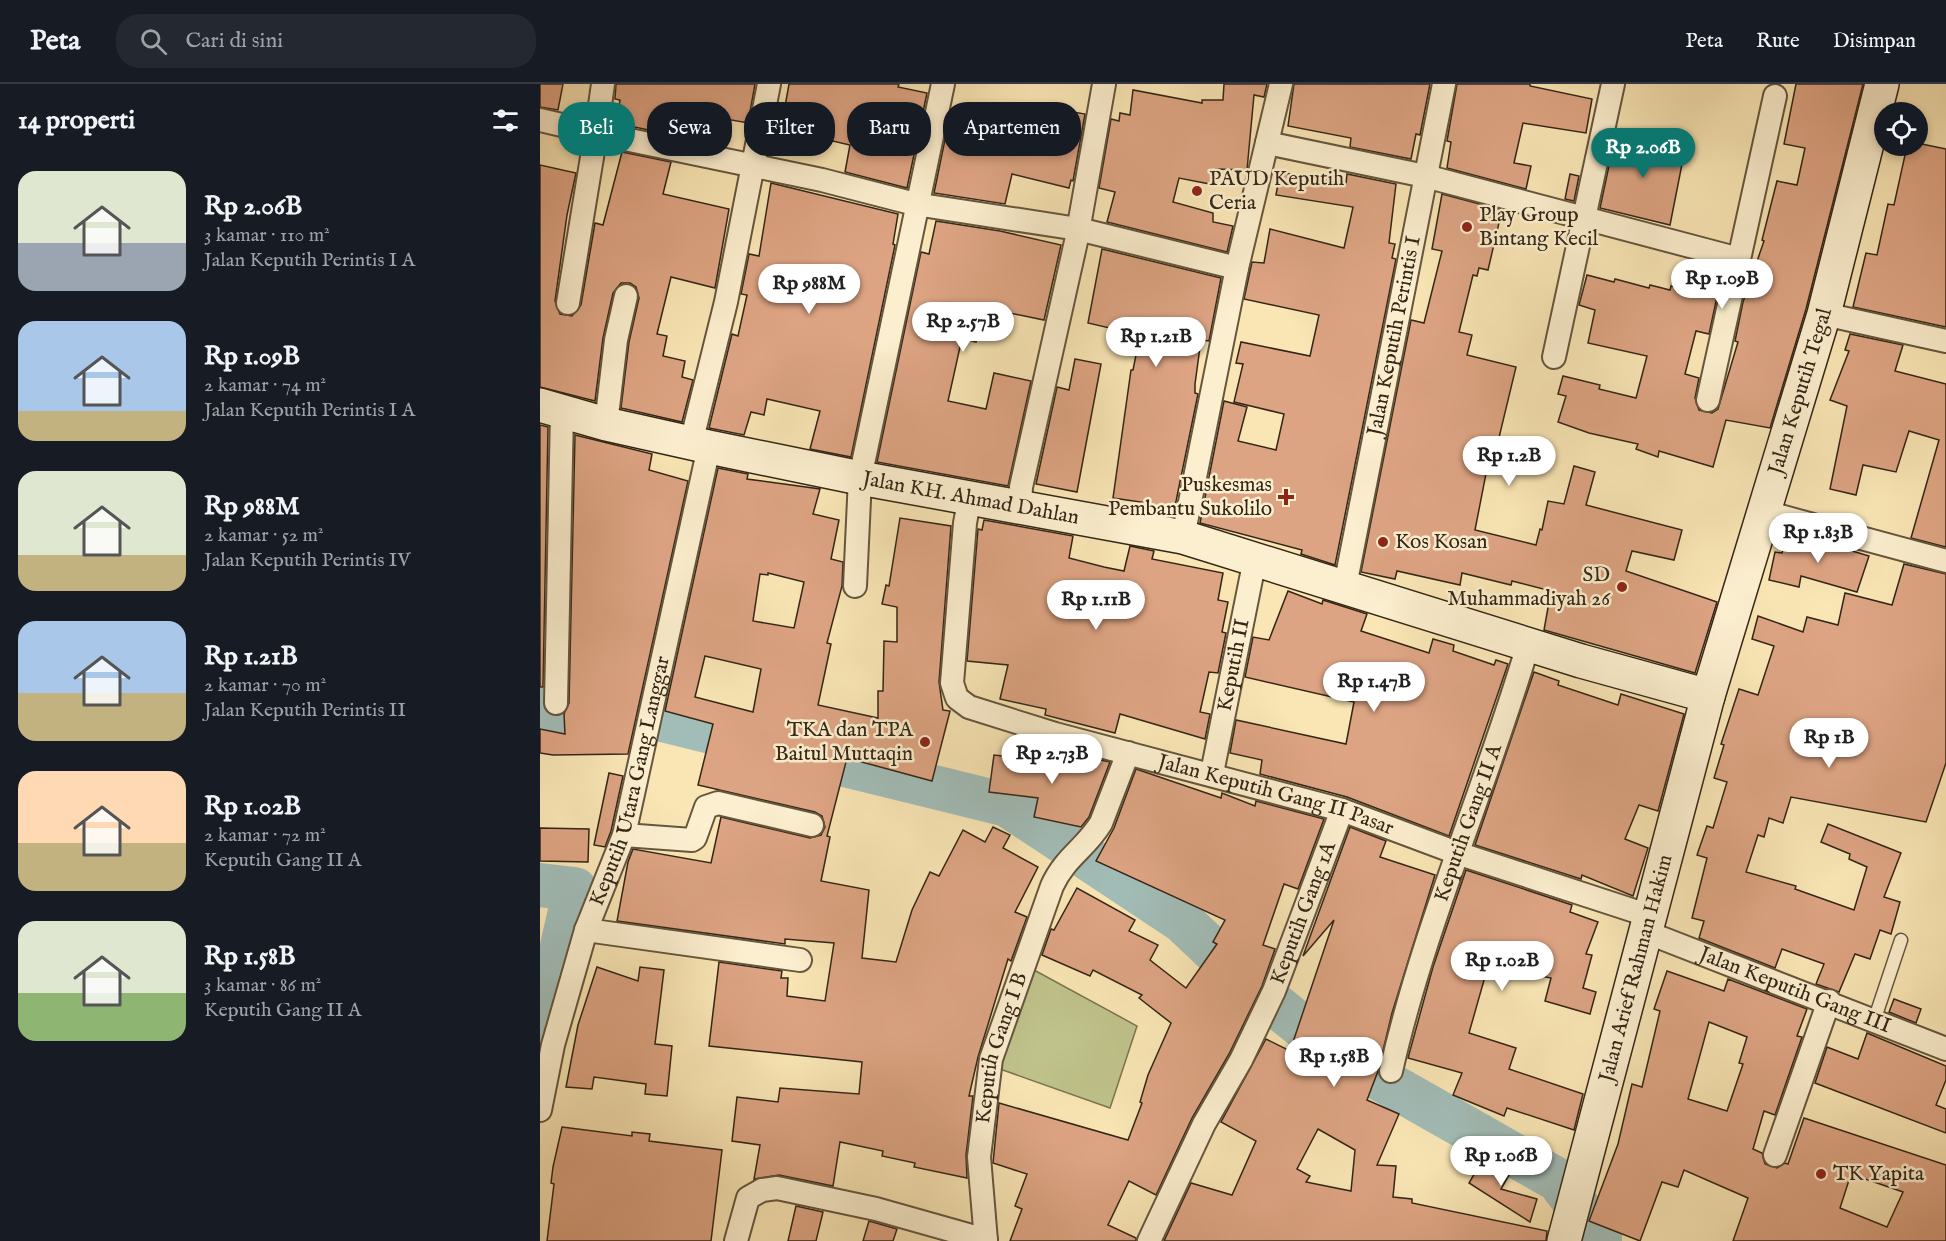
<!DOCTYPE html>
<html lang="id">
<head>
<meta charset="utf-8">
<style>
	:root { --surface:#171b24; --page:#242831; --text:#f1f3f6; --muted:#9ea1a6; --line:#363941; --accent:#0f766e }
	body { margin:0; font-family:"IM FELL English",serif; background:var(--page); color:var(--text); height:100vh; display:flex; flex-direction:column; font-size:22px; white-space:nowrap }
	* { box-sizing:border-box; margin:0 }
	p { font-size:20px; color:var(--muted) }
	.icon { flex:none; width:33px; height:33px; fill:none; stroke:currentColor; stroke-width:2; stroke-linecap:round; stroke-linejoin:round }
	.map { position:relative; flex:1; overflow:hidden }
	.sheet { display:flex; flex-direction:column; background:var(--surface); width:540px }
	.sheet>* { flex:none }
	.hud { position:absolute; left:18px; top:18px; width:570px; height:54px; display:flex; gap:12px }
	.tools { position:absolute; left:1334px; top:18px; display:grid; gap:12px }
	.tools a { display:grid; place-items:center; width:54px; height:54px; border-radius:50%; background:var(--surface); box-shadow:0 3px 9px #0003; font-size:30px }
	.price { position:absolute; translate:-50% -51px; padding:0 14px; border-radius:21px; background:#fff; color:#222; font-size:20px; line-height:39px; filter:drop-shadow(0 2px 3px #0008) }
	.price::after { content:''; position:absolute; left:50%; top:36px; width:18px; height:14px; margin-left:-9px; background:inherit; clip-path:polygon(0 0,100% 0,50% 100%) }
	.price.current { background:var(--accent); color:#fff }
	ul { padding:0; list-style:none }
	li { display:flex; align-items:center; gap:18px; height:150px; padding:0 18px }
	li span { display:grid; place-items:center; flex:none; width:168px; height:120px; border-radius:18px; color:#555 }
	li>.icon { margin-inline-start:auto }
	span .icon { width:72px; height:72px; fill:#fffc; stroke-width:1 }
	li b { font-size:26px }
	h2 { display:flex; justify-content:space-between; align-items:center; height:72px; padding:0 18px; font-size:26px }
	.tag { padding:0 21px; border-radius:24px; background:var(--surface); box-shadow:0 3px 9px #0003; font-size:21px; line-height:54px }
	.tag.current { background:var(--accent); color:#fff }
	header { display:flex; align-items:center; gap:36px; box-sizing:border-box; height:84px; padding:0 30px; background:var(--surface); border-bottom:2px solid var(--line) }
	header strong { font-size:28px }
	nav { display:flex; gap:33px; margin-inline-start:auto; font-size:21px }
	.search { width:420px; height:54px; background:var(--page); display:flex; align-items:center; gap:15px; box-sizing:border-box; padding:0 21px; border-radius:24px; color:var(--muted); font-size:22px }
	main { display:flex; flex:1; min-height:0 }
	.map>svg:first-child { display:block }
</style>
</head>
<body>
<header>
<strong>Peta</strong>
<div class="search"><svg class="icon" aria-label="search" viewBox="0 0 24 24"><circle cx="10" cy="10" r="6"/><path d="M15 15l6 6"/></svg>Cari di sini</div>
<nav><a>Peta</a><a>Rute</a><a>Disimpan</a></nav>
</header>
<main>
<section class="sheet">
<h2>14 properti<svg class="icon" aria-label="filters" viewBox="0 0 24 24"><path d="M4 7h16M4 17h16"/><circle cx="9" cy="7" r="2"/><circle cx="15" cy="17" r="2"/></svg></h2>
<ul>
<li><span style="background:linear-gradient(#dfe7d0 60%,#9aa5b1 0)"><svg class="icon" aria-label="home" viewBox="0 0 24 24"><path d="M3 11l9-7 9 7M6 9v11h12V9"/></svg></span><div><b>Rp 2.06B</b><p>3 kamar · 110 m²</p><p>Jalan Keputih Perintis I A</p></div></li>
<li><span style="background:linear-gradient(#a9c7e8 75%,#c2b280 0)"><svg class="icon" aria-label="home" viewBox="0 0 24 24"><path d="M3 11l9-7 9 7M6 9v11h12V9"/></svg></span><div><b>Rp 1.09B</b><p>2 kamar · 74 m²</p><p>Jalan Keputih Perintis I A</p></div></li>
<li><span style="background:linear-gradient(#dfe7d0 70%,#c2b280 0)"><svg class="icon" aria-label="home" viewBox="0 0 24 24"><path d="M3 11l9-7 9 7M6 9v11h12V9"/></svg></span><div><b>Rp 988M</b><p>2 kamar · 52 m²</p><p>Jalan Keputih Perintis IV</p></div></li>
<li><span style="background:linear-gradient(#a9c7e8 60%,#c2b280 0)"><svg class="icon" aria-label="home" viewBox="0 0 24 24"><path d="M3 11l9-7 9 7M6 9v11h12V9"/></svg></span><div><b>Rp 1.21B</b><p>2 kamar · 70 m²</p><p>Jalan Keputih Perintis II</p></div></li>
<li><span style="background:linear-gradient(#ffd9b3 60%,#c2b280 0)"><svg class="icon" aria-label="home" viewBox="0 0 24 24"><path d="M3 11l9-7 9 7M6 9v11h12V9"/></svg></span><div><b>Rp 1.02B</b><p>2 kamar · 72 m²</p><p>Keputih Gang II A</p></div></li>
<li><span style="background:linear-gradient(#dfe7d0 60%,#8fb573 0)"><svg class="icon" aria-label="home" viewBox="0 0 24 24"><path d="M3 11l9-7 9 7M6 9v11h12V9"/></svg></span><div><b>Rp 1.58B</b><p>3 kamar · 86 m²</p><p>Keputih Gang II A</p></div></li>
</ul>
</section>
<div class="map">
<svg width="1406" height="1157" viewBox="0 0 1406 1157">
	<rect width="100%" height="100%" fill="#fae6b5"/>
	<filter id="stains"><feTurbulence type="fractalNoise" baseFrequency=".00333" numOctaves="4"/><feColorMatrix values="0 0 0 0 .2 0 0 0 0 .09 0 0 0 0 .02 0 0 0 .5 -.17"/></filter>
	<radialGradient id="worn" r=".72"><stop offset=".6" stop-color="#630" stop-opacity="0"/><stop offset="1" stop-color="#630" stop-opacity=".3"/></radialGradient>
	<path fill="#c0c48c" stroke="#7a7551" stroke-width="1.5" d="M494 886 597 942 570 1024 460 985Z"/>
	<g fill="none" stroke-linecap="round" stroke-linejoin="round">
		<g stroke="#a2bdb8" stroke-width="44">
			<path d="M0 626 19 632 79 628 126 637 467 721 642 837 708 899 796 970 1018 1096 1060 1152V1157"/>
			<path d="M0 801 35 805 0 959"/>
		</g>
	</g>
	<g fill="#dda483" stroke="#332616" stroke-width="1.5" fill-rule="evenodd">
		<path d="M0 0H23L18 26 0 23Z"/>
		<path d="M76 0H215L208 39 147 28 141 53 76 39 80 16 75 15Z"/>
		<path d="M249 0H359L358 3 387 9 367 104 305 88 310 61 241 45Z"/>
		<path d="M684 0H727L724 13 714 11 707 86 676 85 675 101 639 94 633 118 673 129V138L693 142 687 168 567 138 575 108 559 104 571 35 579 37 580 29 590 31 593 6 662 19V16H683Z"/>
		<path d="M754 0H890L880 51 876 50 871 75 810 63 811 54 748 42Z"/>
		<path d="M917 0H990V2L1052 15 1046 49 983 39 974 79 991 82 986 105 907 84 911 58 907 57Z"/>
		<path d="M1256 0H1323L1266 225 1230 344 1186 336 1173 383 1119 367 1118 373 1096 365 1098 360 1049 349 1018 338 1026 312 1018 310 1023 292 1060 301 1059 305 1096 314 1107 272 1048 259 1055 226 1039 221 1047 191 1074 198 1075 195 1109 204 1110 201 1130 206 1131 202 1177 213 1169 250 1156 247 1145 290 1159 294 1155 314 1159 326 1172 329 1178 325 1198 258 1195 257 1203 218 1224 157 1222 156 1237 97 1257 101 1265 64 1244 60Z"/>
		<path d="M494 21 545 30 533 97 531 96 529 104 472 90 465 120 394 109 408 41 487 59Z"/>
		<path d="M1076 49 1145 65 1130 141 1060 124Z"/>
		<path d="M1377 59 1406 65V243L1313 223 1326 169 1337 171 1348 120 1354 121 1367 62H1377Z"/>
		<path d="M82 68 131 78 123 110 189 125 175 204 131 193 117 250 127 252 123 272 145 277 142 293 153 296 142 338 81 324 89 258 99 214 96 203 90 199H81L73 209 63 254 55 317 0 303V81L36 89 27 131 15 217 20 230 32 232 41 221 55 139 63 141Z"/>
		<path d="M740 88 806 100 807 90 856 100 849 159 855 160 852 174 856 175 795 481 761 470 762 466 660 439 684 317 707 323 698 357 736 366 744 330 694 318 703 280 696 279 701 258 770 272 779 231 704 215 712 178 724 179 730 145 804 164 813 123 736 111Z"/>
		<path d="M1030 90 1039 92 1034 117 1025 115Z"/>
		<path d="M231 99 358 130 353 160 355 161 311 373 270 365 280 327 227 315 224 331 211 328 204 351 169 344 192 250 198 252 207 211 201 210 209 170 219 172Z"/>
		<path d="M902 110 962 126 948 186 939 184 937 192 933 191 919 248 932 251 927 271 976 283 956 366 951 364 935 446 996 461 1000 445 1002 446 1008 417 1024 420 1034 382 1055 388 1046 421 1142 446 1134 476 1092 467 1086 487 1177 518 1155 589 1004 546 1011 507 972 497 971 501 922 489 920 501 857 487 855 495 821 488 871 236 884 239 902 167 892 165Z"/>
		<path d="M396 137 460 147 521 161 504 236 445 224 436 258 422 254 408 317 446 325 454 289 491 297 468 402 337 378 381 168 389 170Z"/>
		<path d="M562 165 681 194 669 257 661 256 655 300V309L658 310 633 432 606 426 608 419 573 414 591 286H593L600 251 548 239Z"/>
		<path d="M1310 250 1363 261 1355 287 1406 300V463L1371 454 1399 356 1369 347 1356 388 1323 381 1316 411 1290 405 1307 322 1290 316 1309 267 1305 266Z"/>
		<path d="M535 275 561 280 537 408 496 400 517 303 529 306Z"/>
		<path d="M0 341 8 343 3 603H0Z"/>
		<path d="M35 351 112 370 109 386 148 397 88 670 13 671 0 669V645L25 650 24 630 29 619Z"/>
		<path d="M178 384 208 390 207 395 280 405 273 430 299 436 291 475 303 478 302 502 287 559 291 560 278 621 338 634V607H343L344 557 357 558V523L342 520 346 501 349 502 360 434 411 442 399 598 403 626 410 627 392 697 307 674 287 752 290 753 281 797 329 806 322 874 356 878 372 826 390 788 399 792 423 746 445 758 453 743 470 751 463 764 498 783 475 828 487 833 471 877 468 875 438 973 429 1012H433L426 1071 427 1094 374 1083 375 1079 342 1072 343 1067 300 1058 293 1102 239 1091 214 1095 220 1061 192 1057 197 1013 238 1018 240 1004 319 1010 322 978 169 962 179 878 242 887 241 894H248L247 912 285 917 294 859 245 855V860L77 837 88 778 93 765 171 779 181 733 270 754 281 751 285 743 282 732 275 728 158 701 173 640 125 627ZM228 489 264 498 254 544 213 537 220 490 228 491ZM165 572 221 585 213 628 155 613Z"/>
		<path d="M444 436 533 452 529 474 564 483 584 487 590 462 614 467 612 475 683 489 678 516 688 518 682 548 686 549 678 589 669 588 660 628 670 630 665 655 580 630 575 649 505 631 506 625 460 615 468 581 427 577 438 445 442 446Z"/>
		<path d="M1248 448 1329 472 1317 508 1261 492 1259 503 1229 496 1235 468 1242 469Z"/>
		<path d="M1364 480 1406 490V679L1386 738 1251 713 1243 739 1229 734 1224 753 1218 751 1206 788 1256 802 1255 805 1314 826 1327 783 1309 775 1310 770 1281 758 1288 740 1361 769 1344 813 1360 818 1351 850 1340 846 1330 875 1315 870 1299 908 1276 900 1284 880 1242 865 1235 884 1159 854 1164 837 1152 834 1167 774 1157 771 1167 742 1173 744 1187 698 1174 694 1184 661 1181 660 1199 605 1218 611 1234 562 1212 555 1218 532 1263 548 1267 533 1298 541 1305 509 1352 521Z"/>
		<path d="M748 507 782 520 783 516 827 530 821 547 889 569 893 555 914 561 913 567 954 581 956 576 968 580 909 752 807 713 720 690 722 676 690 669 696 636 806 660 814 618 705 593 713 553 729 556Z"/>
		<path d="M994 588 1019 597 1018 601 1078 621 1081 610 1144 630 1118 727 1099 721 1085 755 1108 764 1093 812 1042 791 1041 795 935 761Z"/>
		<path d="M505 670 551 674 570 678 549 733 541 743 494 733 498 714 449 708 454 671 504 677Z"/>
		<path d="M596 685 681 714 682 709 715 722 716 717 784 735 758 805 744 800 723 861 735 865 722 902 689 970 652 1034 616 1111 589 1097 568 1141 596 1154V1157H470L482 1125 475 1122 487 1090 453 1079 459 1019 588 1056 602 1019 600 1018 608 991 631 939 599 914 602 911 553 886 550 892 502 871 511 845 514 846 537 804 595 836 589 847 618 861 610 876 646 904 677 860 673 858 685 836 556 777 574 744Z"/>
		<path d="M69 689 83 692 71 747 65 763 54 761Z"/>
		<path d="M810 743 846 757 840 773 895 791 852 929 838 987 827 1016 859 1030 837 1081 856 1082 853 1113 872 1115V1119L1007 1147 1006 1157H624L651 1099 692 1111 716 1057 681 1038 726 955 750 967 794 836 763 872ZM778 1045 815 1066 811 1107 766 1098 770 1092 757 1085Z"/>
		<path d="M0 744 49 745 48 778 0 777Z"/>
		<path d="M926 786 1032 821 1030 828 1058 838 1046 870 1052 871 1043 904 1056 908 1050 930 1005 917 1011 894 948 882 929 949 976 964 969 985 1043 1010 1034 1046 967 1024 964 1032 913 1011 922 989 868 974 893 883Z"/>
		<path d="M57 883 98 897 100 883 124 886 115 960 132 962 127 1012 105 1010 106 1000 54 993 52 1005 26 1003 38 941Z"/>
		<path d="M1127 887 1184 907 1188 895 1267 925 1257 952 1262 953 1235 1031 1224 1027 1213 1065 1222 1069 1225 1080 1237 1084 1245 1079 1248 1080 1264 1034 1406 1081V1157H1193L1208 1114 1144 1086 1138 1103 1122 1098 1100 1157 1049 1137 1078 1060 1092 1000 1102 1003 1120 927 1114 925ZM1169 938 1207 953 1199 979 1203 980 1187 1027 1148 1015ZM1311 1090 1363 1108 1347 1143 1300 1124Z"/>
		<path d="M1354 915 1381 925 1376 939 1349 928Z"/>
		<path d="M1327 949 1406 982V996L1396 1021 1406 1025V1049L1275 999 1287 963 1318 975Z"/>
		<path d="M22 1043 92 1052V1048L110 1050 109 1057 182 1066 171 1157H7L14 1100 11 1099 13 1083Z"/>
		<path d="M946 1070 972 1086 961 1105 997 1115 990 1138 929 1099Z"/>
		<path d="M256 1122 283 1128 276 1157H248Z"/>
		<path d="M329 1137 357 1145 353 1157H323Z"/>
	</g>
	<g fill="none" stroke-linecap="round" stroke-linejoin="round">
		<g stroke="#65563e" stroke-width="15">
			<path id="lane" d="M1334 937 1361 856"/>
		</g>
		<g stroke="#65563e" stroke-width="26">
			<g id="street">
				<path d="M63 0 56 49 282 96 375 120 538 145 697 184"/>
				<path d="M0 36 56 49 28 219"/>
				<path d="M727 59 885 92 1199 175"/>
				<path d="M1284 230 1406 257"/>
				<path d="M1014 273 1073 0"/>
				<path d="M1168 316 1235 12"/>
				<path d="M66 340 76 256 86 212"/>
				<path d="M151 359 186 218 229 0"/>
				<path id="s1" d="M430 412 425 439 412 599 417 614 429 623 515 650 802 726 917 769 1110 832"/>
				<path d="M480 423 481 403 537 153 564 0"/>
				<path d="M1225 428 1406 477"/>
				<path d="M643 453 697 184 741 0"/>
				<path d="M315 502 320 394 403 0"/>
				<path id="s2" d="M805 502 904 0"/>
				<path d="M16 619 22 327"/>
				<path id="s3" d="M672 689 715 475"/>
				<path d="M84 751 152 756 155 754 166 723 178 719 272 741"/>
				<path d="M46 846 260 876"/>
				<path id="s4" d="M1106 848 1406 965"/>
				<path id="s5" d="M851 987C884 841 946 704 988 561"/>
				<path id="s6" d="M0 1026 13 961 46 846 84 751 169 363"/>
				<path d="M1235 1071 1289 917"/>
				<path d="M196 1157 208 1114 222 1106 237 1104 336 1125 446 1156"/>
				<path id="s7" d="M446 1157 439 1073 451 975 512 802C525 773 546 764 561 739L588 669"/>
				<path id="s8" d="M609 1157 664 1040 701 976 734 907 802 726"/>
			</g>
		</g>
		<g stroke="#332616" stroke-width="36">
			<g id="secondary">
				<path id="s9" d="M0 321 66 340 169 363 320 394 643 453 1041 577 1168 612"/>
				<path id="s10" d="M1024 1157 1168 612 1284 230 1342 0"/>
			</g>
		</g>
		<use href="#lane" stroke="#fcefcf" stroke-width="12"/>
		<use href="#street" stroke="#fcefcf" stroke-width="22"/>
		<use href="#secondary" stroke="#fcefcf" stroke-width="33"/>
	</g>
	<g fill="#8f2418" stroke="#fcefcf" stroke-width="2">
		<circle cx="657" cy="107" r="6"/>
		<circle cx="927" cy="143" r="6"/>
		<path d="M743 404h6v6h6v6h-6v6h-6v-6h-6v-6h6z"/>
		<circle cx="843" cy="458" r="6"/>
		<circle cx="1082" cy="503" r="6"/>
		<circle cx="385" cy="658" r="6"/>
		<circle cx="1281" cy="1090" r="6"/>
	</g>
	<g text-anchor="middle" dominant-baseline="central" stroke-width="5" stroke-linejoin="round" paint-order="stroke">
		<g font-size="21" fill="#332616" stroke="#fcefcf" text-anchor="start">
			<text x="669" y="95">PAUD Keputih<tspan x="669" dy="24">Ceria</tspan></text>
			<text x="939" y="131">Play Group<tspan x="939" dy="24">Bintang Kecil</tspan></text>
			<text x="732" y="401" text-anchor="end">Puskesmas<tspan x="732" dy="24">Pembantu Sukolilo</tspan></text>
			<text x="855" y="458">Kos Kosan</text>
			<text x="1070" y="491" text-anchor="end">SD<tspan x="1070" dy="24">Muhammadiyah 26</tspan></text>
			<text x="373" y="646" text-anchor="end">TKA dan TPA<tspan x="373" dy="24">Baitul Muttaqin</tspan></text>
			<text x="1293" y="1090">TK Yapita</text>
		</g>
		<g font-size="21" fill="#332616" stroke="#fcefcf">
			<text stroke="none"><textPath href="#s2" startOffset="255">Jalan Keputih Perintis I</textPath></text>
			<text stroke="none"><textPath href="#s10" startOffset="882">Jalan Keputih Tegal</textPath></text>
			<text stroke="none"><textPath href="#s9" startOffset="441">Jalan KH. Ahmad Dahlan</textPath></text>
			<text stroke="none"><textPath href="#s3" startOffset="110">Keputih II</textPath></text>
			<text stroke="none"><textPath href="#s6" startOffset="342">Keputih Utara Gang Langgar</textPath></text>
			<text stroke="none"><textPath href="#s1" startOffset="538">Jalan Keputih Gang II Pasar</textPath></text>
			<text stroke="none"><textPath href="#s5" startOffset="260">Keputih Gang II A</textPath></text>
			<text stroke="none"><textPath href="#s8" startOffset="363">Keputih Gang 1A</textPath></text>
			<text stroke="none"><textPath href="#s10" startOffset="282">Jalan Arief Rahman Hakim</textPath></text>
			<text stroke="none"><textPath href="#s4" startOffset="160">Jalan Keputih Gang III</textPath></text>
			<text stroke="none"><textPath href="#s7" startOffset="196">Keputih Gang I B</textPath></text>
		</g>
	</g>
	<rect width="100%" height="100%" filter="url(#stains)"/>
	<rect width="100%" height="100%" fill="url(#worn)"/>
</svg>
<div class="tools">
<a><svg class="icon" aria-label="locate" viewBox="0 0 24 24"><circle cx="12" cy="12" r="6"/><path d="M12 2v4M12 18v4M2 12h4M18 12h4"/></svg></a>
</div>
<b class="price current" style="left:1103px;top:95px">Rp 2.06B</b>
<b class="price" style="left:1182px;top:226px">Rp 1.09B</b>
<b class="price" style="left:269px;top:231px">Rp 988M</b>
<b class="price" style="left:423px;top:269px">Rp 2.57B</b>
<b class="price" style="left:616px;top:284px">Rp 1.21B</b>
<b class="price" style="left:969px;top:403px">Rp 1.2B</b>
<b class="price" style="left:1278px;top:480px">Rp 1.83B</b>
<b class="price" style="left:556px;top:547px">Rp 1.11B</b>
<b class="price" style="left:834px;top:629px">Rp 1.47B</b>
<b class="price" style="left:1289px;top:685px">Rp 1B</b>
<b class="price" style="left:512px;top:701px">Rp 2.73B</b>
<b class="price" style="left:962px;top:908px">Rp 1.02B</b>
<b class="price" style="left:794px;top:1004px">Rp 1.58B</b>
<b class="price" style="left:961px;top:1103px">Rp 1.06B</b>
<div class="hud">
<a class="tag current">Beli</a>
<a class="tag">Sewa</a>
<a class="tag">Filter</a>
<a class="tag">Baru</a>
<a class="tag">Apartemen</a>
</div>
</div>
</main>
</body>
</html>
